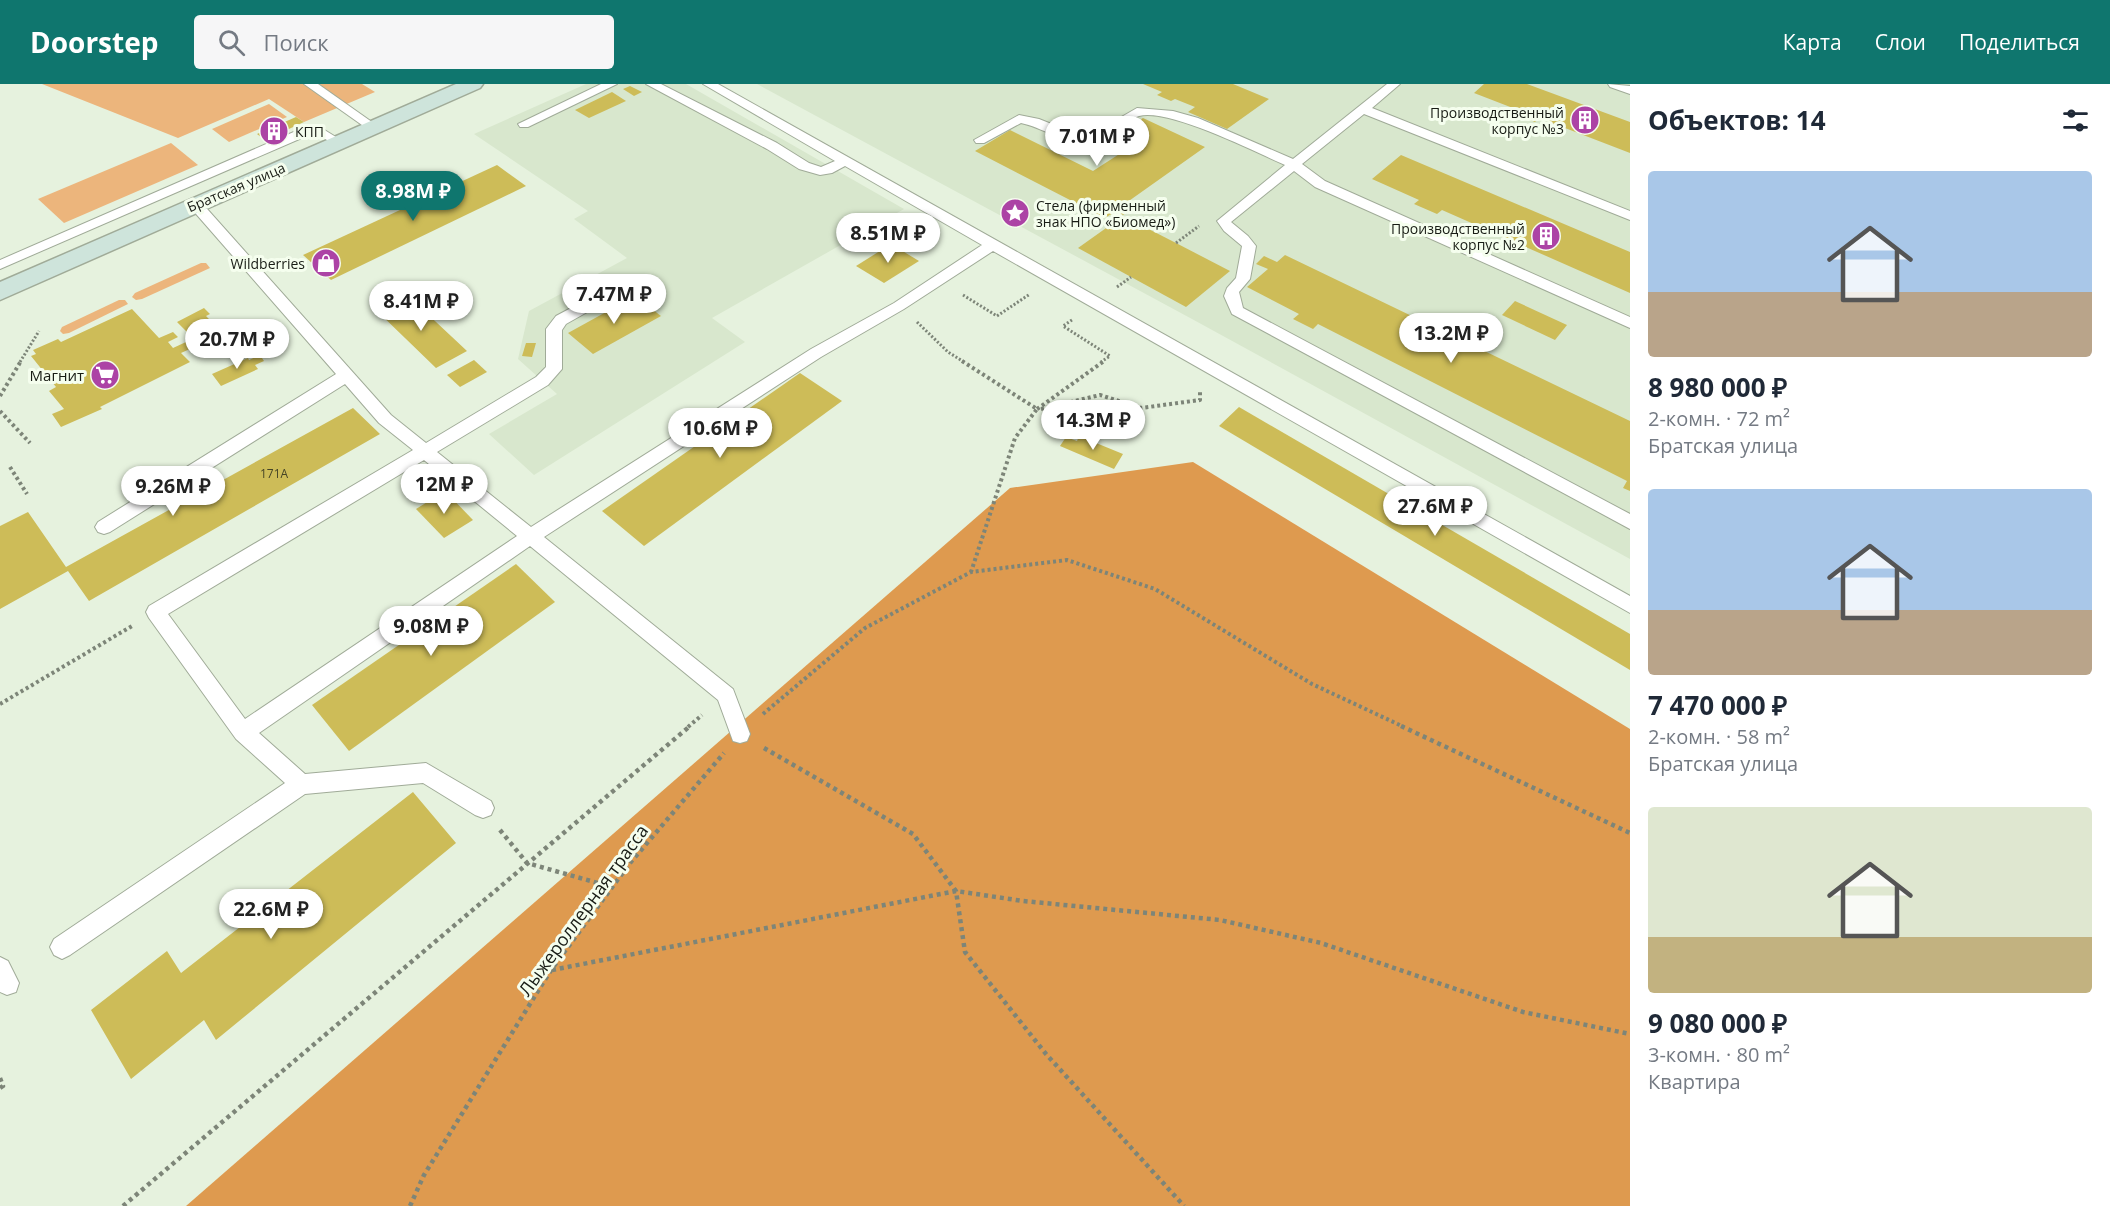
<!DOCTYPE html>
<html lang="ru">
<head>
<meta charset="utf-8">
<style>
	:root { --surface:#fff; --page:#f6f6f7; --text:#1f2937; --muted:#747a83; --accent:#0f766e }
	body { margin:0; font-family:"Open Sans",sans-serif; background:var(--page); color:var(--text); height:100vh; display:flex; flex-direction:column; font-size:22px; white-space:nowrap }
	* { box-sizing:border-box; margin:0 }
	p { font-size:20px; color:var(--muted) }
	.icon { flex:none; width:33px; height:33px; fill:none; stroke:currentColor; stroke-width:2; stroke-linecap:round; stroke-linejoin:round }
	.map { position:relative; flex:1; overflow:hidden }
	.side { display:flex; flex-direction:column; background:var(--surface); width:480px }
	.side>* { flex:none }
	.price { position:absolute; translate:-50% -51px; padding:0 14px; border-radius:21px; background:#fff; color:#222; font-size:20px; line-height:39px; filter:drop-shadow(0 2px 3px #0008) }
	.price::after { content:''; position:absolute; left:50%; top:36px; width:18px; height:14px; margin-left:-9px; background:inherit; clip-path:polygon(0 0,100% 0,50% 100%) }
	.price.on { background:var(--accent); color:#fff }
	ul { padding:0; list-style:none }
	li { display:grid; align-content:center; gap:12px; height:318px; padding:0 18px }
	li span { display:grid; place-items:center; height:186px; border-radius:6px; color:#555 }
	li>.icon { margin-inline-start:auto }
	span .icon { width:108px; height:108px; fill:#fffc; stroke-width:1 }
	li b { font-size:26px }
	h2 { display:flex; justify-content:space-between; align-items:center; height:72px; padding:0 18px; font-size:26px }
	header { display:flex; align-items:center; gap:36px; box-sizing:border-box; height:84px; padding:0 30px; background:var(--accent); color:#fff }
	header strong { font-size:28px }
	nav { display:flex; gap:33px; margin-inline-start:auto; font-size:21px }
	.search { width:420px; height:54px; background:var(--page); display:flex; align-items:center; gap:15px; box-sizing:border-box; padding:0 21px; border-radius:6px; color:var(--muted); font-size:22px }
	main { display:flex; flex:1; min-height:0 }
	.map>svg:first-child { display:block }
</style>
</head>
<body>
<header>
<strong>Doorstep</strong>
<div class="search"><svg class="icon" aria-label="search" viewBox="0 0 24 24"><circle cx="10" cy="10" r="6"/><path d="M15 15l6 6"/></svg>Поиск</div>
<nav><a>Карта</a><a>Слои</a><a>Поделиться</a></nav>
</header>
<main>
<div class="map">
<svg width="1630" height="1122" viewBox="0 0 1630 1122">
	<rect width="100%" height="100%" fill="#e6f2de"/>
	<g fill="#d8e7cd">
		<path d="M586 0H686L904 125 712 234 745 258 534 391 489 350 557 310 518 275 529 227 627 174 574 135 588 127 474 50Z"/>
		<path d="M757 0H1630V475L1192 235Z"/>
	</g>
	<g fill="#ecb57c">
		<path d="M42 0H362L375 8 304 38 269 15 178 54Z"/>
		<path d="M269 20 287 33 229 58 212 45Z"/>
		<path d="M171 59 198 81 64 139 38 115Z"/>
		<path d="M201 179H206L210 184 142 215 136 216 132 213 135 209Z"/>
		<path d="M119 216H125L128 220 69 249 63 250 60 247 62 243Z"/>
	</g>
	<path fill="#de9a4f" d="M1193 378 1630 645V1122H186L1010 404Z"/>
	<g fill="#cdbc58">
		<path d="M1143 0H1233L1269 15 1227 45 1188 28 1195 23 1175 15 1171 17 1157 11 1162 8Z"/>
		<path d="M1484 0H1527L1630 38V69L1539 34 1535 38 1514 30 1518 26 1474 9Z"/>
		<path d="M630 2 642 8 634 12 623 5Z"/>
		<path d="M612 8 626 17 589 34 575 26Z"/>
		<path d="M296 33 304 38 265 56 257 50Z"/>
		<path d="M1143 34 1205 63 1126 119 1134 123 1123 131 1116 127 1105 134 975 67 1010 46 1093 87 1138 58 1120 49Z"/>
		<path d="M1401 71 1630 168V209L1442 126 1437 130 1414 120 1419 116 1372 95Z"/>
		<path d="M497 81 526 102 331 196 303 171Z"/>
		<path d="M1123 132 1176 159 1230 187 1186 223 1078 164Z"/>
		<path d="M891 160 919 177 884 199 856 182Z"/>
		<path d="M1285 171 1630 337V407L1623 404 1627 397 1318 240 1313 245 1293 235 1299 230 1247 203 1268 185 1256 180 1264 172 1277 178Z"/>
		<path d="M400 212 415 226 420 223 467 267 436 284 375 225Z"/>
		<path d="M635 212 661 232 593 270 568 249Z"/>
		<path d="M1515 217 1567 241 1555 256 1502 231Z"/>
		<path d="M204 224 210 230 206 232 212 238 189 250 177 238Z"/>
		<path d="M132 225 159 254 173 248 178 253 168 258 173 264 186 258 192 264 181 269 190 278 100 323 102 325 61 343 52 330 64 325 49 307 56 303 31 272 36 270 33 266 58 255 61 258Z"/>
		<path d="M216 243 222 250 211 256 205 248Z"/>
		<path d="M526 259H536L532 273 522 272Z"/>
		<path d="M260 271 264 277 255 281 258 285 221 302 212 290 248 274 249 276Z"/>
		<path d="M474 276 487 288 460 303 447 291Z"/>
		<path d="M800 289 842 317 644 462 602 427Z"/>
		<path d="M1239 323 1630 550V586L1219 342Z"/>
		<path d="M353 324 380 350 89 517 68 487 0 525V442L28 428 66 483Z"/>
		<path d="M1079 352 1123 370 1114 385 1060 362 1066 353 1077 357Z"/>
		<path d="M445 407 473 436 444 454 416 425Z"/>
		<path d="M516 480 555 518 349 667 312 621Z"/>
		<path d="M413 708 456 759 216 956 204 936 131 995 91 926 167 867 181 889Z"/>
	</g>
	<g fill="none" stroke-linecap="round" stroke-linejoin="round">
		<g stroke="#a0ab98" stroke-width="2">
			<g id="service">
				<path d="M304 0H318L379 43 373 47 369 46Z"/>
				<path d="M601 0H617L528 43H520L518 40Z"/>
				<path d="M646 0H661L777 59 809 79 821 83 835 77 703 0H718L1630 512V529L993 167 904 225 821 273 544 453 733 605 750 650 747 657 740 659 733 657 718 616 530 462 259 649 305 690 426 679 491 717 494 724 491 731 483 734 475 731 423 699 305 710 70 871 62 875 54 871 50 863 54 855 285 699 236 655 149 534 146 528 149 522 413 366 379 339 345 300 110 448 104 450 98 448 95 443 98 438 336 290 190 123 188 120 190 117H200L391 331 426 359 536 293 546 283V245L556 232 618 199H628L630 202 628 205 566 240 562 246V285L548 301 437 368 531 443 811 265 894 219 982 161 845 82 832 89 820 91 799 85 767 65ZM424 376 517 452 245 635 168 530Z"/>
				<path d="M1387 0H1400L1372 24 1630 127V136L1364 30 1302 80 1325 97 1630 233V244L1315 103 1294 87 1231 138 1248 152 1256 162 1250 195 1239 208 1243 224 1630 430V445L1232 230 1224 212 1227 204 1236 194 1242 162 1224 147 1217 137 1285 81C1255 68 1169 24 1139 32 1125 36 1113 50 1100 56 1073 67 1046 44 1021 39L984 59H976L974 56 1019 31 1039 35 1079 51 1092 50 1137 24 1173 27 1198 34 1293 75Z"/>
				<path d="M1608 0 1630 2V10L1610 3Z"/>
				<path d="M318 42 344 58 338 62 316 50 304 53 0 185V176L296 47Z"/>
				<path d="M0 873 8 877 19 899 16 908 7 911 0 908Z"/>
			</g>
		</g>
		<g stroke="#a0ab98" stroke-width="3">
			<path id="secondary" d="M456 0H483L480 4 0 216V198Z"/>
		</g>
		<g stroke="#7d8578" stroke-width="3" stroke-dasharray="2 2" stroke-linecap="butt">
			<path d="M1176 159 1199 142"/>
			<path d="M1117 203 1131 193"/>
			<path d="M963 211 997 232 1030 210"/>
			<path d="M1072 236 1063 242 1110 272 1101 278"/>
			<path d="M917 238 948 268 964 278"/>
			<path d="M20 278 39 247"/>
		</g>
		<g stroke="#7d8578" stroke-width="4" stroke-dasharray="3 3" stroke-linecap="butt">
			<path d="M962 277 1037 325 1015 354 971 488"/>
			<path d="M0 312 21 277"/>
			<path d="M1037 325 1104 277"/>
			<path d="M1041 325 1100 311 1141 324 1200 316V307"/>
			<path d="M0 327 30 359"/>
			<path d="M10 383 27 410"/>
			<path d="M0 620 132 542"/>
			<path d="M763 630 865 544 971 488 1067 476 1155 505 1312 600 1404 643"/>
			<path d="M688 643 702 631"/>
		</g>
		<g stroke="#7d8578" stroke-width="4.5" stroke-dasharray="4 4" stroke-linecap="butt">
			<path d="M1401 642 1630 749"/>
			<path d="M764 664 913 750 956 807 965 868 1046 970 1184 1122"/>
			<path d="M500 746 527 779 612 803"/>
			<path d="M552 886 956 807 1023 817 1220 836 1321 859 1523 928 1630 950"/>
			<path d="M0 994 3 1002 0 1004"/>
			<path d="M123 1122 690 642"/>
			<path d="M410 1122 424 1091 551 886 630 779 724 669"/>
		</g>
		<use href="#service" fill="#fff" fill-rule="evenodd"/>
		<use href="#secondary" fill="#cee4db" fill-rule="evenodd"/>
	</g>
	<defs>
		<g id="building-disc" transform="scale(1.5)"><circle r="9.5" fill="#ac43a5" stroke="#f5feee"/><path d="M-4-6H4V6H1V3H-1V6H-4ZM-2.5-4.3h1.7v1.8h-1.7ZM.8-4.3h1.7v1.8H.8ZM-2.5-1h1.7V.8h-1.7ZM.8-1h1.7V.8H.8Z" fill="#fff"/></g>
		<g id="sight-disc" transform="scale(1.5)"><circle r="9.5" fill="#ac43a5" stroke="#f5feee"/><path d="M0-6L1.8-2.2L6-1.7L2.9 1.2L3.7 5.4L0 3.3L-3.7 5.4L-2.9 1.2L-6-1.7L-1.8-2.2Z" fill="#fff"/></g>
		<g id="shop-disc" transform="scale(1.5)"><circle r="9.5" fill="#ac43a5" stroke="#f5feee"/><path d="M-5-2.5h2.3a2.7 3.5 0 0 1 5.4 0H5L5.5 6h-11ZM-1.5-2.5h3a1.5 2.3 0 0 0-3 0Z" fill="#fff"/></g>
		<g id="supermarket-disc" transform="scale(1.5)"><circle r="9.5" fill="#ac43a5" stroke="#f5feee"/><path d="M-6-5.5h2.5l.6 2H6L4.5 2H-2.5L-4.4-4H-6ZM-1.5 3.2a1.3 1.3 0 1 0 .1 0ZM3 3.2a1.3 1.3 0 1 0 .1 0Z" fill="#fff"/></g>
	</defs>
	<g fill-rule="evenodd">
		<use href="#building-disc" x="1585" y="36"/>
		<use href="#building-disc" x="274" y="47"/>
		<use href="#sight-disc" x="1015" y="129"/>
		<use href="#building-disc" x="1546" y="152"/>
		<use href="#shop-disc" x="326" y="179"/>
		<use href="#supermarket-disc" x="105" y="291"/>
	</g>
	<g text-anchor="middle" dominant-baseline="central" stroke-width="6" stroke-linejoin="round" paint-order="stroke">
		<g font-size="12" fill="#454426">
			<text x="274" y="389">171А</text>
		</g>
		<g font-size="14" fill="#181c15" stroke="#f5feee" text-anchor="end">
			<text x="1564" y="28">Производственный<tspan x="1564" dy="16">корпус №3</tspan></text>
			<text x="295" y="47" text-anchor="start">КПП</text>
			<text x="1036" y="121" text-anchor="start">Стела (фирменный<tspan x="1036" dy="16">знак НПО «Биомед»)</tspan></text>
			<text x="1525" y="144">Производственный<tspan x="1525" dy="16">корпус №2</tspan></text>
			<text x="305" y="179">Wildberries</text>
		</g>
		<g font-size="14" fill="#181c15" stroke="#f5feee">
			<text transform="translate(236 103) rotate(-23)">Братская улица</text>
		</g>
		<g font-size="15" fill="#181c15" stroke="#f5feee" text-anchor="end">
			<text x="84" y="291">Магнит</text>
		</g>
		<g font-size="18" fill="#181c15" stroke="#f5feee">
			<text transform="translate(583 826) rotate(-54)">Лыжероллерная трасса</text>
		</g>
	</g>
</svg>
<b class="price" style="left:1097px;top:83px">7.01M ₽</b>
<b class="price on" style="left:413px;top:138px">8.98M ₽</b>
<b class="price" style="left:888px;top:180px">8.51M ₽</b>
<b class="price" style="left:614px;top:241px">7.47M ₽</b>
<b class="price" style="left:421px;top:248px">8.41M ₽</b>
<b class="price" style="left:1451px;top:280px">13.2M ₽</b>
<b class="price" style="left:237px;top:286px">20.7M ₽</b>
<b class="price" style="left:1093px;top:367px">14.3M ₽</b>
<b class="price" style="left:720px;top:375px">10.6M ₽</b>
<b class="price" style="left:444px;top:431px">12M ₽</b>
<b class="price" style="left:173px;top:433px">9.26M ₽</b>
<b class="price" style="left:1435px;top:453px">27.6M ₽</b>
<b class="price" style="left:431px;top:573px">9.08M ₽</b>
<b class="price" style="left:271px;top:856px">22.6M ₽</b>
</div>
<section class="side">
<h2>Объектов: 14<svg class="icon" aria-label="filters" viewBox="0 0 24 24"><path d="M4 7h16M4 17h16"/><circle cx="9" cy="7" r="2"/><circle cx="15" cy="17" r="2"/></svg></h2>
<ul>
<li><span style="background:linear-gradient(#a9c7e8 65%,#b9a48a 0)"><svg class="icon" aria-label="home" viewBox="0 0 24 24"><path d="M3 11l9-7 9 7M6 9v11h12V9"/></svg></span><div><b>8 980 000 ₽</b><p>2-комн. · 72 m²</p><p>Братская улица</p></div></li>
<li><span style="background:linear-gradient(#a9c7e8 65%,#b9a48a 0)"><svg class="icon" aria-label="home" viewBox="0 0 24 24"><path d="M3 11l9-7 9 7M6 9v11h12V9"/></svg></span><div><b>7 470 000 ₽</b><p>2-комн. · 58 m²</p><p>Братская улица</p></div></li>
<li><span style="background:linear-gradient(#dfe7d0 70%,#c2b280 0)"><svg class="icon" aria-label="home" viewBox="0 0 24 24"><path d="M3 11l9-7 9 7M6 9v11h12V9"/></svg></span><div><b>9 080 000 ₽</b><p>3-комн. · 80 m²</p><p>Квартира</p></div></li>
</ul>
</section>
</main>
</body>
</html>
